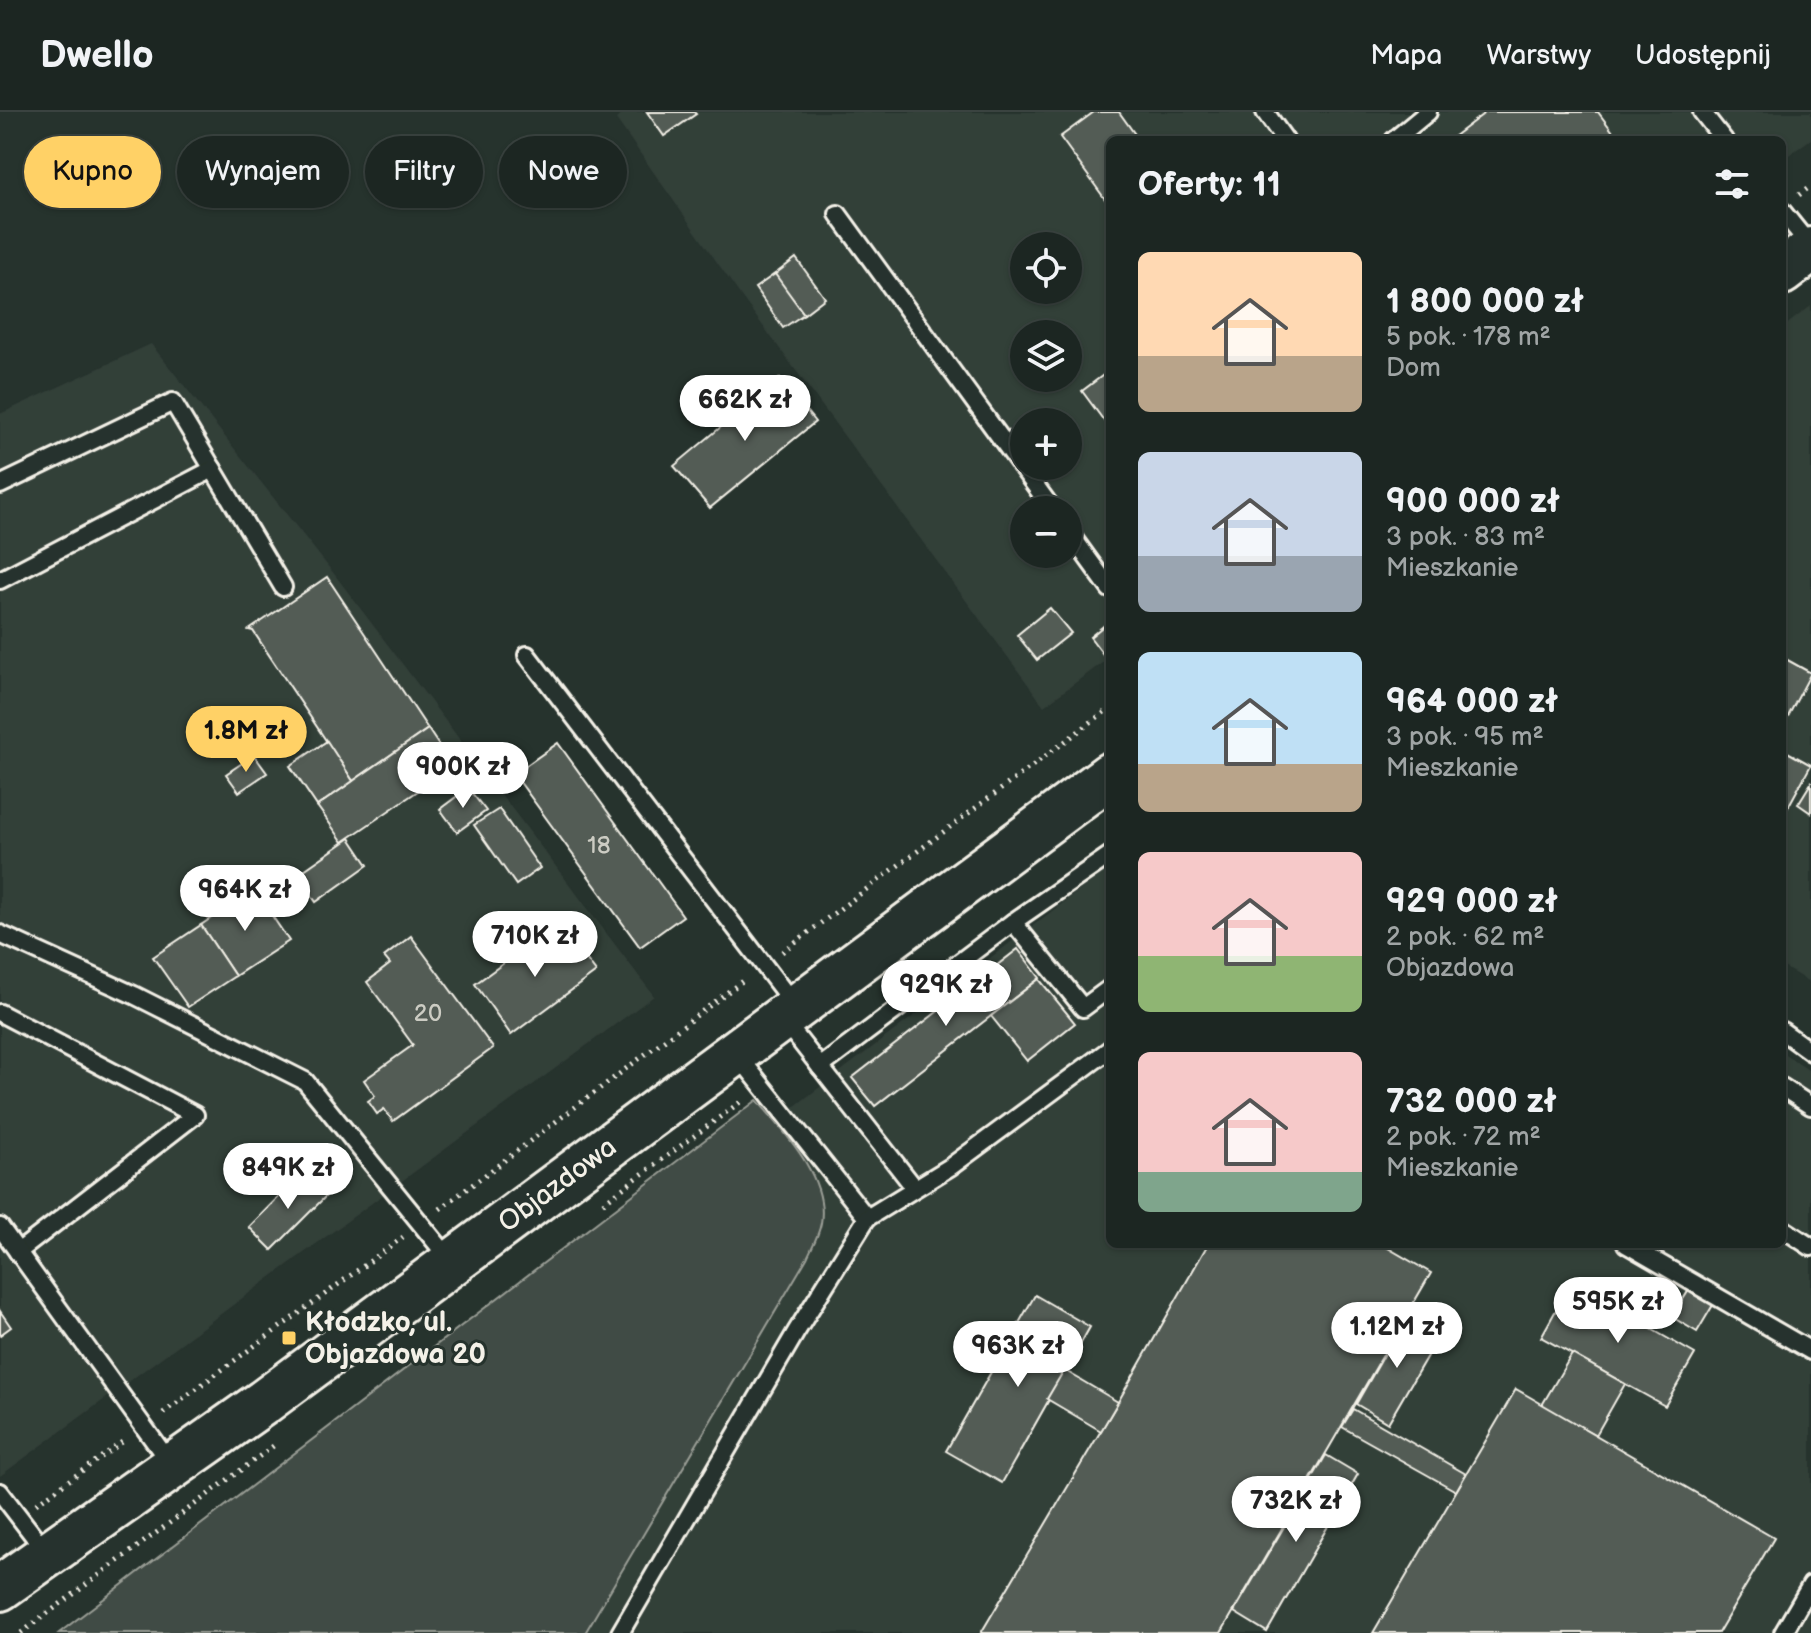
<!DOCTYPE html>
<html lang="pl">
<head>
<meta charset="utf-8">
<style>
	:root { --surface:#1c2622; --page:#252e2a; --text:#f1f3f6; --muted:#a0a5a5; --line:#3a4340; --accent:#ffd166 }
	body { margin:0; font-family:"Balsamiq Sans",sans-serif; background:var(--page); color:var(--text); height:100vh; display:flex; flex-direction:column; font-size:30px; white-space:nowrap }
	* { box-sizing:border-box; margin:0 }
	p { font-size:26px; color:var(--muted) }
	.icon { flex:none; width:44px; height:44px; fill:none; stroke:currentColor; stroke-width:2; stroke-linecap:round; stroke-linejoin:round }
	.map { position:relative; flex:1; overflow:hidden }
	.drawer { position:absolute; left:1106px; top:24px; width:680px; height:1112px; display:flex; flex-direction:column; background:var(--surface); border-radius:12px; box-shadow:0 2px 6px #0004,0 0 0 2px var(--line) }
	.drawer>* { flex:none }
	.banner { position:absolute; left:24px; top:24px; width:760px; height:72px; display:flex; gap:16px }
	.controls { position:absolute; left:1010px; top:120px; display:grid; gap:16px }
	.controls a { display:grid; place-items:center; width:72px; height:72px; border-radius:50%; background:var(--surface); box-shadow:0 2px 6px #0004,0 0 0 2px var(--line); font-size:40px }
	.price { position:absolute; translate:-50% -68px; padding:0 18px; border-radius:28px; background:#fff; color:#222; font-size:26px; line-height:52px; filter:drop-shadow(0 2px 4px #0008) }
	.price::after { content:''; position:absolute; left:50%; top:48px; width:24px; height:18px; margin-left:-12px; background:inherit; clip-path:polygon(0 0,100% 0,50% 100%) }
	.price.active { background:var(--accent); color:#111 }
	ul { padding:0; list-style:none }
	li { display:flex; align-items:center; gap:24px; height:200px; padding:0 32px }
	li span { display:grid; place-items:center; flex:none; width:224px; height:160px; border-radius:12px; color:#555 }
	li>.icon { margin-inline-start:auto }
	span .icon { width:96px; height:96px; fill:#fffc; stroke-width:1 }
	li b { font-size:34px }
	h2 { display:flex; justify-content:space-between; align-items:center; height:96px; padding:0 32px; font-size:34px }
	.tag { padding:0 28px; border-radius:36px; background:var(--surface); box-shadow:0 2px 6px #0004,0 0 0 2px var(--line); font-size:28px; line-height:72px }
	.tag.active { background:var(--accent); color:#111 }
	header { display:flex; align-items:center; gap:48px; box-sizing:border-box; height:112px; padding:0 40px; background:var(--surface); border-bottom:2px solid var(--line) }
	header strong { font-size:38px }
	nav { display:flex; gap:44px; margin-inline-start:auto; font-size:28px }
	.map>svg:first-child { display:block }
</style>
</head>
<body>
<header>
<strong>Dwello</strong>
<nav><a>Mapa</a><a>Warstwy</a><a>Udostępnij</a></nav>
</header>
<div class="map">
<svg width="1811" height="1521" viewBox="0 0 1811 1521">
	<rect width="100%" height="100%" fill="#26332d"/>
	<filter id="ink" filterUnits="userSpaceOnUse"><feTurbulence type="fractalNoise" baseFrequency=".0125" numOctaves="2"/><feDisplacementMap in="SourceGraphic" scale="16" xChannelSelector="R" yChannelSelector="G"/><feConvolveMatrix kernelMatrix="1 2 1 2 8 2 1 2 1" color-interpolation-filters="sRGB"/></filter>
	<g filter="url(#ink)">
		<g fill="#333f39" fill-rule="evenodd">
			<path d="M624 0H1811V27L1782 48V28H1110V545L1044 594 743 187 616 7ZM1024 134H1068V178H1024ZM1024 222H1068V266H1024ZM1024 310H1068V354H1024ZM1024 398H1068V442H1024Z"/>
			<path d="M1811 194V871L1782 854V216Z"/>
			<path d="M151 232 335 463 654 884 0 1364V302Z"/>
			<path d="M1110 755V1132H1782V940L1811 960V1521H162L766 1016Z"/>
		</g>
		<path fill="#414b45" stroke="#9a9e96" stroke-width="2" d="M757 988C783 1019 829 1066 821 1111 819 1123 812 1135 807 1146L585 1521H59Z"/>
		<g fill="#525c55" stroke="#f4f1e8" stroke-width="2">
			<path d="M647 0H694L696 2 664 24Z"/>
			<path d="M1094 0H1119L1139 28H1110V94L1060 25Z"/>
			<path d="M1486 0H1598L1613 20 1602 28H1449Z"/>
			<path d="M796 146 825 186 804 202 774 163Z"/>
			<path d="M775 162 804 202 783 216 755 176Z"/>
			<path d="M1110 258V317L1082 279Z"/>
			<path d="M780 266 815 310 710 396 674 354Z"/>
			<path d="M327 465 428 617 353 669 253 519 249 518Z"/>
			<path d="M1050 496 1071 521 1037 548 1017 523Z"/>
			<path d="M1106 512 1110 517V536L1103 542 1090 525Z"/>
			<path d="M1782 545 1811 561 1782 616Z"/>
			<path d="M428 617 453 655 343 730 317 694Z"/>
			<path d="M327 629 353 669 317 694 290 654Z"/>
			<path d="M558 631 683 804 640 835 514 662Z"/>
			<path d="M1782 637 1811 653 1782 706Z"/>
			<path d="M254 643 267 661 239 680 226 662Z"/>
			<path d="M1811 671V701L1798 692Z"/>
			<path d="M468 676 486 699 457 720 440 697Z"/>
			<path d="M499 697 540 756 516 773 474 713Z"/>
			<path d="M350 726 368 753 316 790 297 763Z"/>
			<path d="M254 777 289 829 235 864 201 813Z"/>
			<path d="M559 811 596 860 511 923 475 872Z"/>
			<path d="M201 813 235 864 188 895 153 845Z"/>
			<path d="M411 824 493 936 393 1009 384 997 377 1002 368 989 375 984 364 968 413 933 367 870 390 852 384 845Z"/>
			<path d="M1018 837 1040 866 875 994 852 966Z"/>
			<path d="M1039 867 1075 911 1027 949 991 904Z"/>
			<path d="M303 1060 326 1084 272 1138 249 1115Z"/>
			<path d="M1208 1132H1381L1431 1161 1221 1521H981L1118 1290Z"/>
			<path d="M1571 1171 1695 1242 1665 1294 1541 1225Z"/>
			<path d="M1689 1178 1713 1193 1697 1220 1672 1205Z"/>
			<path d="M1035 1183 1090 1215 1002 1371 946 1339Z"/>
			<path d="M0 1199 11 1215 0 1223Z"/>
			<path d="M1406 1205 1438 1225 1388 1311 1356 1292Z"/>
			<path d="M1572 1242 1625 1272 1596 1323 1542 1293Z"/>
			<path d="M1064 1258 1118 1290 1101 1319 1047 1287Z"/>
			<path d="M1516 1277 1774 1426 1718 1521H1373Z"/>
			<path d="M1353 1297 1466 1362 1456 1379 1342 1315Z"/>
			<path d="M1326 1343 1358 1362 1267 1520 1234 1500Z"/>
		</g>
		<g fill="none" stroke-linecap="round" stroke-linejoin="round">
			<g stroke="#f4f1e8" stroke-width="22">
				<g id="lane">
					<path d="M1265 0 1285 28"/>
					<path d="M1702 0 1724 28"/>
					<path d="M1394 28 1428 0"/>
					<path d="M1782 99 1811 135"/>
					<path d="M838 102 1053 398"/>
					<path d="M0 373 173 290 283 475"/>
					<path d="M1068 419 1110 477"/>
					<path d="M0 468 213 357"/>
					<path d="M527 543 795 894"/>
					<path d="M1110 743 1013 810 1083 896 1110 876"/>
					<path d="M0 822 134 883 305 969 451 1149"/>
					<path d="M0 901 195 1003 18 1140"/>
					<path d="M782 906 914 1075"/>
					<path d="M1782 919 1811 940"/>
					<path d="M736 941 867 1106"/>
					<path d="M820 955 1013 810"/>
					<path d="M1782 975 1811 994"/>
					<path d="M0 1115 172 1354"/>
					<path d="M1782 1116 1811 1135"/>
					<path d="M1626 1132 1811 1239"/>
					<path d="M0 1380 46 1440"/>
					<path d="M620 1521 796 1220 867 1106 950 1055 1110 937"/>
					<path d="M1783 1521 1811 1473"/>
				</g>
			</g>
			<g stroke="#f4f1e8" stroke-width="50">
				<g id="secondary">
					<path d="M1782 160 1811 138"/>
					<path id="s1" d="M0 1476 264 1290 1110 663"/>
				</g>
			</g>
			<g stroke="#f4f1e8" stroke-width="5" stroke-dasharray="2 6" stroke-linecap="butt">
				<path d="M1799 83 1811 74"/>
				<path d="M782 840 1110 596"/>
				<path d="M603 1091 743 988"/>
				<path d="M440 1097 745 867"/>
				<path d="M163 1301 403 1125"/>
				<path d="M36 1392 125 1328"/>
				<path d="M21 1521 276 1332"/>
			</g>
			<use href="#lane" stroke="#26332d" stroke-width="16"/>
			<use href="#secondary" stroke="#26332d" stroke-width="44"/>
		</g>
	</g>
	<rect fill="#ffd166" stroke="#26332d" stroke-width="3" x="281" y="1218" width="16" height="16" rx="4"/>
	<g text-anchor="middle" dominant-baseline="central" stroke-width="6" stroke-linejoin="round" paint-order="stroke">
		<g font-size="24" fill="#ccccc3">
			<text x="599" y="733">18</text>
			<text x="428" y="901">20</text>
		</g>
		<g font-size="28" fill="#f4f1e8" stroke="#26332d">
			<text stroke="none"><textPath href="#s1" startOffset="688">Objazdowa</textPath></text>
		</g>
		<g font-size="28" font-weight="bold" fill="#f4f1e8" stroke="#26332d" text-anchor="start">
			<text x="305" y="1210">Kłodzko, ul.<tspan x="305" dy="32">Objazdowa 20</tspan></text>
		</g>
	</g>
</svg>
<div class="controls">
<a><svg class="icon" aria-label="locate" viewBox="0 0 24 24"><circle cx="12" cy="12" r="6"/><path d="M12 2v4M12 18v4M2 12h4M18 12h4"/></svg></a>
<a><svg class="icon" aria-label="layers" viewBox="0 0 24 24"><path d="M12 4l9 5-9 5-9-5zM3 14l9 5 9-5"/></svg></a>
<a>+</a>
<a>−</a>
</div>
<b class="price" style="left:745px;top:331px">662K zł</b>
<b class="price active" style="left:246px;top:662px">1.8M zł</b>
<b class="price" style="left:463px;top:698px">900K zł</b>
<b class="price" style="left:245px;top:821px">964K zł</b>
<b class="price" style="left:535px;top:867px">710K zł</b>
<b class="price" style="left:946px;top:916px">929K zł</b>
<b class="price" style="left:288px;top:1099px">849K zł</b>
<b class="price" style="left:1618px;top:1233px">595K zł</b>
<b class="price" style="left:1397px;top:1258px">1.12M zł</b>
<b class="price" style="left:1018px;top:1277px">963K zł</b>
<b class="price" style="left:1296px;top:1432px">732K zł</b>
<div class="banner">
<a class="tag active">Kupno</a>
<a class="tag">Wynajem</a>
<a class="tag">Filtry</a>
<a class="tag">Nowe</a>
</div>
<section class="drawer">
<h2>Oferty: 11<svg class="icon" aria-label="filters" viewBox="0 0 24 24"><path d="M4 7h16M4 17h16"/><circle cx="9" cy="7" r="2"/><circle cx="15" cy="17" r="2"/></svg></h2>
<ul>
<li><span style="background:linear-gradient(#ffd9b3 65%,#b9a48a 0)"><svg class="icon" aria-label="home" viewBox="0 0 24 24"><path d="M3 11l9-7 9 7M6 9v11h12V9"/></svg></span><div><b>1 800 000 zł</b><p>5 pok. · 178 m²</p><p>Dom</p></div></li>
<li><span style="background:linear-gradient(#c9d6e8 65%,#9aa5b1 0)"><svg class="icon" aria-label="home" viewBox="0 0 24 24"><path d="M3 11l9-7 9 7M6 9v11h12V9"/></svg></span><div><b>900 000 zł</b><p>3 pok. · 83 m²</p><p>Mieszkanie</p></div></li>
<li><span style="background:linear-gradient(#bfe0f5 70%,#b9a48a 0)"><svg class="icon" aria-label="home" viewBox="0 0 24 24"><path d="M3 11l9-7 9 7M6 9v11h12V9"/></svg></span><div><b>964 000 zł</b><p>3 pok. · 95 m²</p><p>Mieszkanie</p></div></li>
<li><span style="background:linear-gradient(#f6c9c9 65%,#8fb573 0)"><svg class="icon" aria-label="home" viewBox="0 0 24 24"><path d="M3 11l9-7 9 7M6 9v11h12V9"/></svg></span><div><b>929 000 zł</b><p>2 pok. · 62 m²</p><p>Objazdowa</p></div></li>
<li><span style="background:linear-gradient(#f6c9c9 75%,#7fa58c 0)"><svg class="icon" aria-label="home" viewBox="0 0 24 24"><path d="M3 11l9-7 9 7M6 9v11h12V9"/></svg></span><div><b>732 000 zł</b><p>2 pok. · 72 m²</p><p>Mieszkanie</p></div></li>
</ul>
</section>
</div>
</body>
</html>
